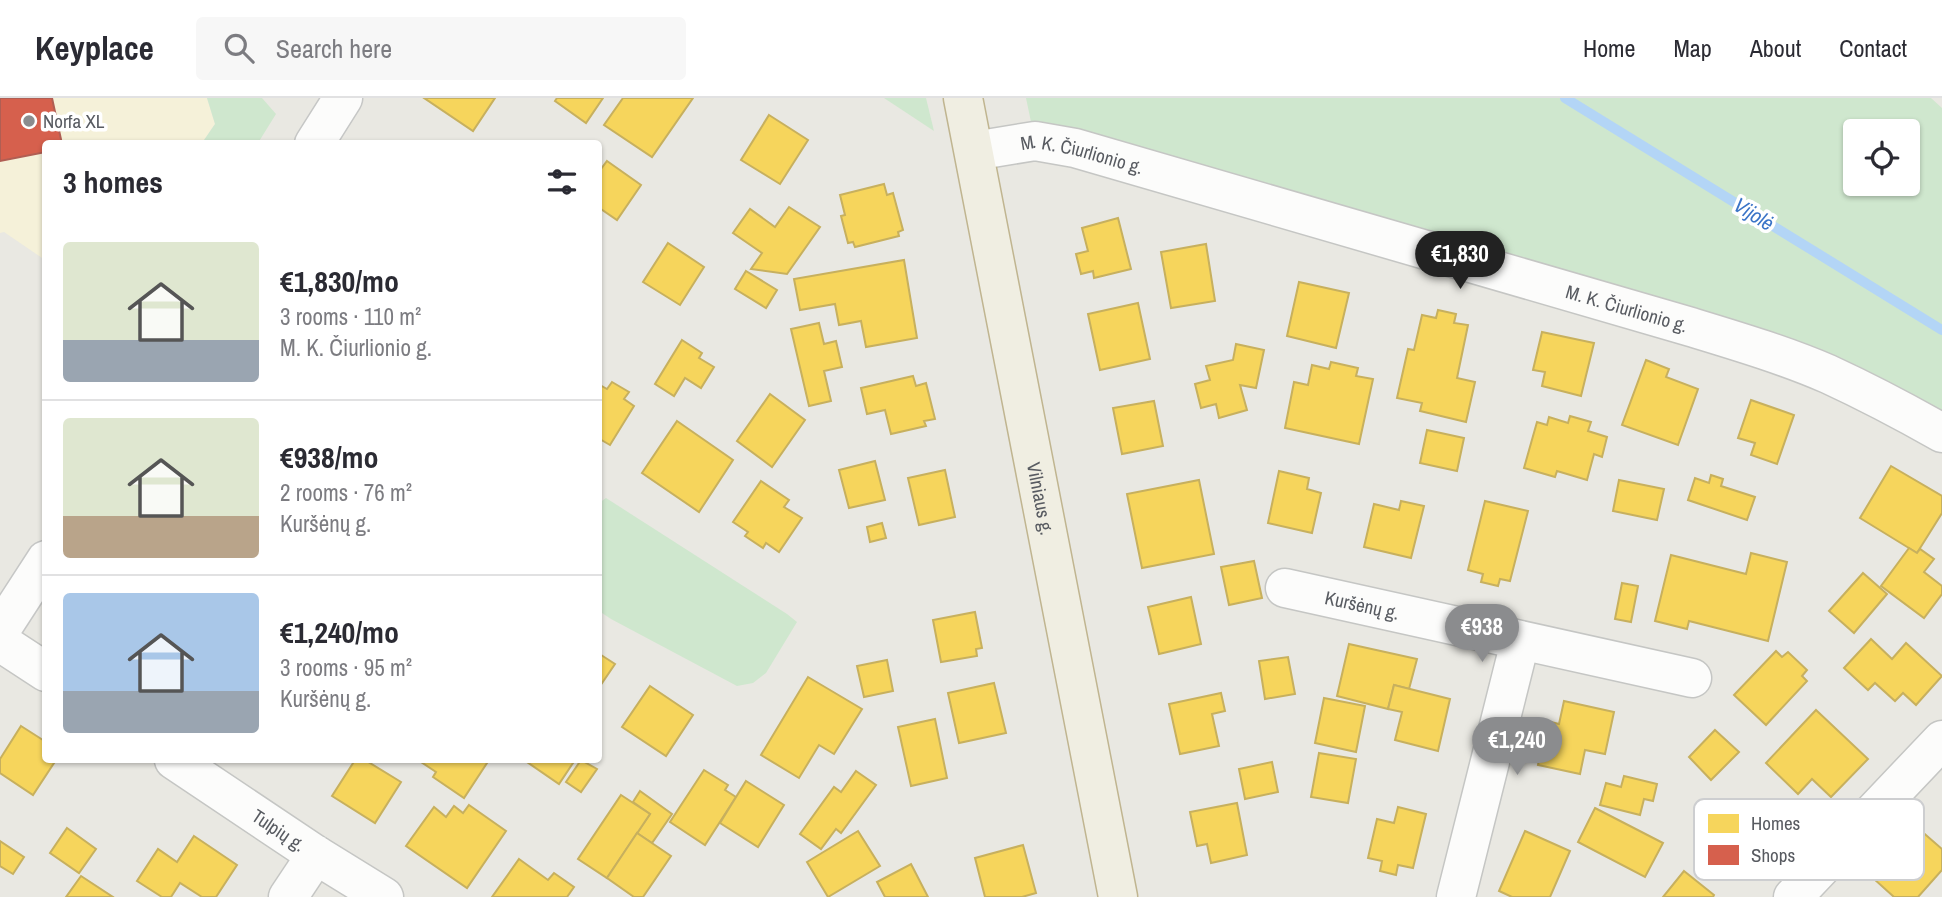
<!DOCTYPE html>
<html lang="en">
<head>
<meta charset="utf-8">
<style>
	:root { --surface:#fff; --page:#f7f7f7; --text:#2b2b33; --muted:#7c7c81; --line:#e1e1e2; --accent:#8b8c8e }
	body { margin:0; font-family:"Archivo Narrow",sans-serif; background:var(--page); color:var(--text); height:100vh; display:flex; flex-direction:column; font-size:26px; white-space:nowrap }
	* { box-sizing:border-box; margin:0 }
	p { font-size:23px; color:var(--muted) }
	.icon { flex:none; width:38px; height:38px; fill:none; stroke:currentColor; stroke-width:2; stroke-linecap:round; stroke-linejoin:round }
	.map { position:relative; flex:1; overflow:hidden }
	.side { position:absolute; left:42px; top:42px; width:560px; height:623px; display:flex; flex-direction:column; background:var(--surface); border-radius:7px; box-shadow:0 2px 5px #0004 }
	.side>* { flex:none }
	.tools { position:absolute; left:1843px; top:21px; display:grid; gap:14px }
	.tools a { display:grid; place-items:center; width:77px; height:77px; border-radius:7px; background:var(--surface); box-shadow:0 2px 5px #0004; font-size:35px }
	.price { position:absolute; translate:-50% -60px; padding:0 16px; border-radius:24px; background:var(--accent); color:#fff; font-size:23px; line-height:46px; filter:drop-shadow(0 2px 4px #0008) }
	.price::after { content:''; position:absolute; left:50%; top:42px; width:21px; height:16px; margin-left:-10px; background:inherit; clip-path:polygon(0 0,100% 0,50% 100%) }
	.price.on { background:#222; color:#fff }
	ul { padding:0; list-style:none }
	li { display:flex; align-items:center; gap:21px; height:175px; padding:0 21px }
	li+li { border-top:2px solid var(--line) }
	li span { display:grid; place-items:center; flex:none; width:196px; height:140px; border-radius:7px; color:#555 }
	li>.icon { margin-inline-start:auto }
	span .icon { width:84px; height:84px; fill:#fffc; stroke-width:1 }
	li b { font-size:30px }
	h2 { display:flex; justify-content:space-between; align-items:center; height:84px; padding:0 21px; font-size:30px }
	header { display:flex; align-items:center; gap:42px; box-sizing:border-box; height:98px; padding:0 35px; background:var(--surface); border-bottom:2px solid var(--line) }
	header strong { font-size:33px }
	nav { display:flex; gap:38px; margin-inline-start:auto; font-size:24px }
	.search { width:490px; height:63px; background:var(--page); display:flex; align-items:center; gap:18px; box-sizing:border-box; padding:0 24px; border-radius:7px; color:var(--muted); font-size:26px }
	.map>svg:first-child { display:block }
</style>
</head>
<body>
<header>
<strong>Keyplace</strong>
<div class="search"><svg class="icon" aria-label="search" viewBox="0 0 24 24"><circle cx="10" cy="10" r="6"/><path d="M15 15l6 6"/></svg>Search here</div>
<nav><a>Home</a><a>Map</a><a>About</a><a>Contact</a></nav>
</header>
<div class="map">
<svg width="1942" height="799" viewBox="0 0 1942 799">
	<rect width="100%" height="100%" fill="#e9e8e2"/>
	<path fill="#f5f1d9" d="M0 0H207L215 26 202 45 46 46 45 162 4 134 0 135Z"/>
	<g fill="#cfe7ce" fill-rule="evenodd">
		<path d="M207 0H262L276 16 258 45H202L215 26Z"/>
		<path d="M884 0H926L934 33Z"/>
		<path d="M1026 0H1931L1942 10V335L1890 305 1035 43ZM1855 33H1908V86H1855Z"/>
		<path d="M606 400 787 516 797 524 766 575 753 585 737 588 611 521 599 513V405Z"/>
	</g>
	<g fill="#f6d55c" stroke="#c7b05e" stroke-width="2">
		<path d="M424 0H495L473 33Z"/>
		<path d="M557 0H603L586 25 555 3Z"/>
		<path d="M623 0H693L652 59 604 27Z"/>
		<path d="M769 17 808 42 780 86 741 62Z"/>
		<path d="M607 63 641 87 617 122 598 109V75Z"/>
		<path d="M884 86 887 97 893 95 903 132 898 134 899 138 855 149 853 144 848 145 841 118 845 117 840 97Z"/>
		<path d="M789 109 820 129 787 176 751 171 762 155 733 135 750 111 775 129Z"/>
		<path d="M1118 120 1131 171 1094 180 1093 173 1081 176 1076 156 1088 153 1082 130Z"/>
		<path d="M668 145 704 169 680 207 643 184Z"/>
		<path d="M1206 146 1215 203 1171 210 1161 154Z"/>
		<path d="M904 162 917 240 866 249 861 223 839 227 835 206 800 212 794 181Z"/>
		<path d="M746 173 777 192 766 210 735 191Z"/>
		<path d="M1299 184 1349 195 1336 250 1287 238Z"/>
		<path d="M1138 205 1150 261 1100 272 1088 216Z"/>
		<path d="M1438 212 1456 216 1454 225 1468 227 1457 280 1475 284 1466 324 1420 313 1422 305 1397 300 1408 251 1414 252 1422 217 1436 220Z"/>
		<path d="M819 225 824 246 836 243 842 269 824 273 831 303 809 308 791 231Z"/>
		<path d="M1542 234 1594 245 1581 298 1542 288 1545 274 1533 272Z"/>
		<path d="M682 242 702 255 699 260 714 269 701 290 685 280 674 298 655 286Z"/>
		<path d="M1236 246 1264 252 1256 290 1240 287 1247 312 1219 320 1216 306 1201 310 1195 286 1210 282 1206 268 1233 262Z"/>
		<path d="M1646 262 1669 271 1666 279 1698 291 1678 347 1622 327Z"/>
		<path d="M1331 264 1358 270 1356 278 1373 281 1359 346 1285 330 1294 284 1308 287 1312 267 1329 271Z"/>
		<path d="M913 278 916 288 926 285 935 321 924 323 926 328 891 336 885 312 867 316 861 290Z"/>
		<path d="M612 284 629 294 624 301 634 308 610 347 598 340V286L607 291Z"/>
		<path d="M770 296 805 322 772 369 737 343Z"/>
		<path d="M1751 302 1794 317 1777 366 1751 357 1755 345 1738 340Z"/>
		<path d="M1154 303 1163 348 1122 356 1113 310Z"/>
		<path d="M1570 318 1591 324 1588 333 1607 339 1602 359 1594 356 1587 382 1557 373 1555 379 1524 370 1537 324 1547 327 1549 319 1568 325Z"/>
		<path d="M677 323 733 362 699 414 642 375Z"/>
		<path d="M1427 332 1464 340 1457 373 1420 365Z"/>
		<path d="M875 363 885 402 849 410 839 372Z"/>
		<path d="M1891 368 1942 398V415L1917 455 1860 420Z"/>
		<path d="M945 372 955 419 919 427 908 380Z"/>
		<path d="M1279 373 1309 380 1307 391 1321 395 1312 435 1268 425Z"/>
		<path d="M1711 377 1723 381 1721 388 1755 399 1747 422 1688 402 1695 380 1709 385Z"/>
		<path d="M1199 382 1214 456 1142 470 1127 396Z"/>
		<path d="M1619 382 1664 391 1657 422 1613 413Z"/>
		<path d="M761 383 789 402 784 409 802 420 779 454 766 445 763 450 745 438 748 434 733 424Z"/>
		<path d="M1401 403 1424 408 1411 460 1364 449 1374 406 1399 412Z"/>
		<path d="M1485 403 1528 413 1510 483 1500 481 1498 488 1481 484 1483 476 1468 472Z"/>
		<path d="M882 425 886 440 870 444 867 429Z"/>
		<path d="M1909 450 1917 455 1920 451 1934 461 1924 474 1942 488V496L1924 520 1881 488Z"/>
		<path d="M1751 455 1787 464 1768 543 1689 523 1687 531 1655 523 1671 457 1746 476Z"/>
		<path d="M1254 463 1262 500 1229 507 1221 469Z"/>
		<path d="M1863 475 1887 496 1854 535 1829 513Z"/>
		<path d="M1622 485 1638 488 1631 524 1615 521Z"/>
		<path d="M1191 499 1201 546 1159 556 1148 509Z"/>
		<path d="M975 514 982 550 976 551 977 558 941 564 933 522Z"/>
		<path d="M1871 541 1892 561 1906 545 1942 578 1916 607 1903 595 1895 603 1875 585 1868 592 1844 570Z"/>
		<path d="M1349 546 1417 561 1409 591 1394 587 1388 611 1337 598Z"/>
		<path d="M1776 553 1782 559 1788 554 1807 572 1802 578 1807 583 1766 627 1734 597Z"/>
		<path d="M598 555 615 566 598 591Z"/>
		<path d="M1288 559 1295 596 1265 601 1259 563Z"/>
		<path d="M887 562 893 593 864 599 857 568Z"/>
		<path d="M808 579 862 611 834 656 819 647 799 680 761 657Z"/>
		<path d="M994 585 1006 635 959 645 948 595Z"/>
		<path d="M1394 587 1450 601 1438 653 1395 642 1402 614 1388 611Z"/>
		<path d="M650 588 693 617 666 658 622 629Z"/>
		<path d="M1221 595 1225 613 1212 616 1219 648 1180 656 1169 606Z"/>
		<path d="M1324 600 1365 608 1356 654 1315 645Z"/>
		<path d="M1564 603 1614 614 1605 656 1585 652 1580 676 1538 667 1547 623 1559 626Z"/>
		<path d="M1816 612 1868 661 1831 699 1812 681 1798 696 1766 665Z"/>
		<path d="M935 621 947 680 911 688 898 629Z"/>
		<path d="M21 628 46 644V662H56L33 697 0 675V661Z"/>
		<path d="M1715 632 1739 654 1711 682 1689 659Z"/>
		<path d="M1319 655 1356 661 1348 705 1311 699Z"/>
		<path d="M355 662H365L401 684 375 725 332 698Z"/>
		<path d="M418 662H489L464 700 433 679 436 674Z"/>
		<path d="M524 662H575L559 686Z"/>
		<path d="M581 662 597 671 581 694 566 684Z"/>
		<path d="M1272 664 1278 694 1245 701 1239 671Z"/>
		<path d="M704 672 728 687 725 692 736 699 705 747 670 724Z"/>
		<path d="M856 673 876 687 841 735 836 731 821 751 800 736 834 689 841 694Z"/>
		<path d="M1624 678 1657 686 1653 703 1644 701 1640 717 1600 707 1606 685 1621 689Z"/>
		<path d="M746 683 784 707 758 749 720 725Z"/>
		<path d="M640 693 672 716 652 745 637 735 650 716 633 704Z"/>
		<path d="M621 697 650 716 607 780 578 761Z"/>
		<path d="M1237 705 1247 757 1211 765 1207 746 1197 748 1190 714Z"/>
		<path d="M469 707 506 733 467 790 406 748 434 709 446 719 454 708 463 715Z"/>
		<path d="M1398 709 1426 716 1413 770 1398 767 1396 777 1380 773 1382 763 1368 760 1377 721 1394 725Z"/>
		<path d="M1595 710 1663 745 1645 779 1578 744Z"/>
		<path d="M67 730 96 751 79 775 50 755Z"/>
		<path d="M1919 731 1942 751V772L1918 799H1894L1874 781Z"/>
		<path d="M858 733 880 768 828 799 807 764Z"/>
		<path d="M1525 733 1570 753 1550 799H1512L1499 793Z"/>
		<path d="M637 735 671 758 643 799H634L607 780Z"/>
		<path d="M194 738 237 767 216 799H202L180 785 171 799H162L137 783 158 751 177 764Z"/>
		<path d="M0 743 24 759 13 776 0 768Z"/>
		<path d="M1023 747 1036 795 1022 799H985L975 760Z"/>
		<path d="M519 761 548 782 554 775 574 789 567 799H492Z"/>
		<path d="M911 766 928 799H885L877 784Z"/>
		<path d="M1684 773 1714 797 1713 799H1663Z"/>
		<path d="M81 778 113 799H66Z"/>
	</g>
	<path fill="#d6604d" stroke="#b05e53" stroke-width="2" d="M0 0H52L62 46H46V54L0 63Z"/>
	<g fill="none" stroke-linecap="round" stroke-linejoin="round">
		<path stroke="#b3d5f6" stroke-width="10" d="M1565 0 1942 232"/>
		<g stroke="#c5c6c4" stroke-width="41">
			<g id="minor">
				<path id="s1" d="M974 53 1035 43 1075 50 1691 229C1737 243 1784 257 1828 276 1867 294 1905 314 1942 335"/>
				<path id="s2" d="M1285 490 1692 580"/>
				<path d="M0 544 46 574"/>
				<path id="s3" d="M174 662 316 757 384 799"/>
				<path d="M288 799 316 757"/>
				<path d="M1456 799 1520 544"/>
				<path d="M1793 799 1942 642"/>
			</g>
		</g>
		<g stroke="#c6c7c6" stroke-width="41">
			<g id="secondary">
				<path d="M314 46 343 0"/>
				<path d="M0 533 46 462"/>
			</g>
		</g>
		<g stroke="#c0b590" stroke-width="41">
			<g id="trunk">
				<path id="s4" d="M963 0 1118 799"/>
			</g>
		</g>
		<use href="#minor" stroke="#fcfcfb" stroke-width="38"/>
		<use href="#secondary" stroke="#fcfcfb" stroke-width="38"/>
		<use href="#trunk" stroke="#f0eee2" stroke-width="38"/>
	</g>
	<circle fill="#8b8c8e" stroke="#fff" stroke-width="2.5" cx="29" cy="23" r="7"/>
	<g text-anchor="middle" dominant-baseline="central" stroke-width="7" stroke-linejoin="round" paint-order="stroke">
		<g font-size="19" fill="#585b61" stroke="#fff" text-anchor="start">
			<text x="43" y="23">Norfa XL</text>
		</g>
		<g font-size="19" fill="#585b61" stroke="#fff">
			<text stroke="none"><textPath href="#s1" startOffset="110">M. K. Čiurlionio g.</textPath></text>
			<text stroke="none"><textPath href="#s1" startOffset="677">M. K. Čiurlionio g.</textPath></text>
			<text stroke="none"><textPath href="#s4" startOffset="408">Vilniaus g.</textPath></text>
			<text stroke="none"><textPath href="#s2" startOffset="79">Kuršėnų g.</textPath></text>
			<text stroke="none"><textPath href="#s3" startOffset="126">Tulpių g.</textPath></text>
		</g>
		<g font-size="21" font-style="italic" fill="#3a74c7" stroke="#fff">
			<text transform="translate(1754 116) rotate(32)">Vijolė</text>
		</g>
	</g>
	<rect x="1694" y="701" width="230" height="81" rx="10" fill="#fff" stroke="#cdced0" stroke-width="2"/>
	<rect x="1708" y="716" width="31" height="19" fill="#f6d55c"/>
	<rect x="1708" y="747" width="31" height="20" fill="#d6604d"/>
	<g font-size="19" fill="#585b61">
		<text x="1751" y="732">Homes</text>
		<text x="1751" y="764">Shops</text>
	</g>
</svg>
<div class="tools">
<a><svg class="icon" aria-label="locate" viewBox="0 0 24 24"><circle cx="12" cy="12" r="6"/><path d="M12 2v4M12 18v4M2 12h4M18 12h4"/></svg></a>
</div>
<b class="price on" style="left:1460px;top:193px">€1,830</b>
<b class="price" style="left:1482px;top:566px">€938</b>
<b class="price" style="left:1517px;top:679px">€1,240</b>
<section class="side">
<h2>3 homes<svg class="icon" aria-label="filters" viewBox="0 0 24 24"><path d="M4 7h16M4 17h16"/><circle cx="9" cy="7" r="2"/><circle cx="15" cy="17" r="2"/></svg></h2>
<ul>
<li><span style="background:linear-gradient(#dfe7d0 70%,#9aa5b1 0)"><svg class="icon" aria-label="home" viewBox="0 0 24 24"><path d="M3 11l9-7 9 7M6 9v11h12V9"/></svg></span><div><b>€1,830/mo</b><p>3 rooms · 110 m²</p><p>M. K. Čiurlionio g.</p></div></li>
<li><span style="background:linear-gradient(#dfe7d0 70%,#b9a48a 0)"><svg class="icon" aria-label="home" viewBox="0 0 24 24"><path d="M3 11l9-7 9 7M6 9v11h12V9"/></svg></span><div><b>€938/mo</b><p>2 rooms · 76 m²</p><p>Kuršėnų g.</p></div></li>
<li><span style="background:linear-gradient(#a9c7e8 70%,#9aa5b1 0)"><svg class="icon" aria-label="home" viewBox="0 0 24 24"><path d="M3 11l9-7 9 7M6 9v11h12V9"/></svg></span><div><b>€1,240/mo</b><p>3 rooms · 95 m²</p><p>Kuršėnų g.</p></div></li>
</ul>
</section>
</div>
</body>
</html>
